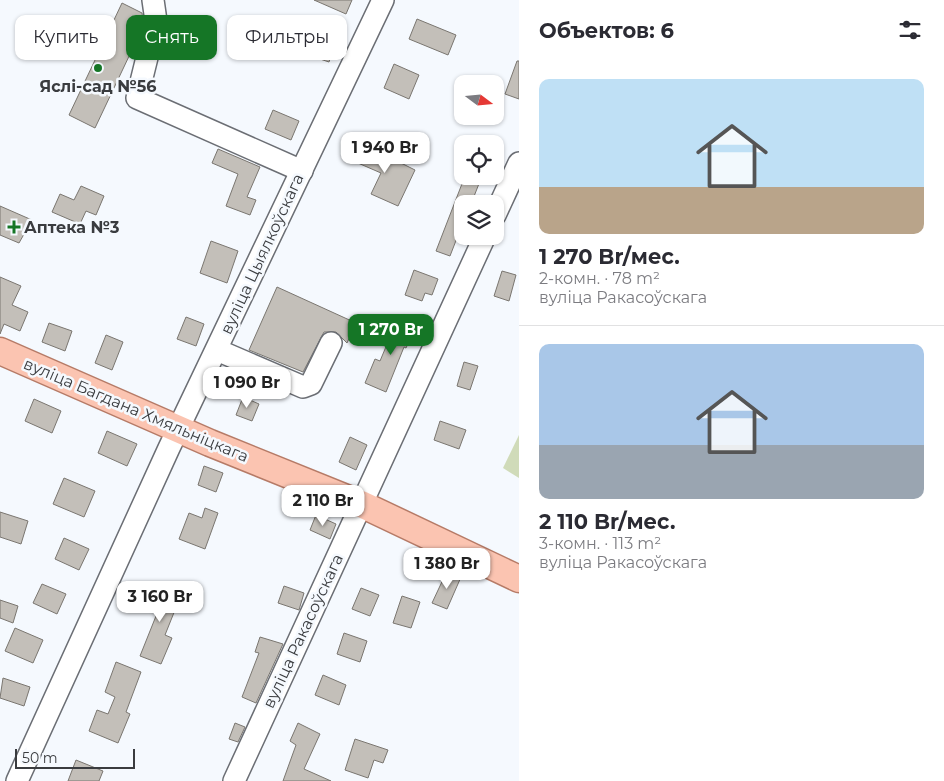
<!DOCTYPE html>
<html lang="ru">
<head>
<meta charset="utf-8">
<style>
	:root { --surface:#fff; --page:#f2f2f3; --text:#2b2b33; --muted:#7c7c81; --line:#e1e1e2; --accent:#157626 }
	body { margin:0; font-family:Montserrat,sans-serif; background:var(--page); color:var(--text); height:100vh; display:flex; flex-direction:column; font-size:19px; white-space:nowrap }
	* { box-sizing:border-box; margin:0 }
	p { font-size:16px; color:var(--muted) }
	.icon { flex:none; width:28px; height:28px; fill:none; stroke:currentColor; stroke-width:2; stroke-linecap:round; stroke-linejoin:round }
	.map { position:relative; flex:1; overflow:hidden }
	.drawer { display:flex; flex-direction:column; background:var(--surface); width:425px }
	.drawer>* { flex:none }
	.guide { position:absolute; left:15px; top:15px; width:429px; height:45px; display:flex; gap:10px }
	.needle { width:32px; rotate:106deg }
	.fabs { position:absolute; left:454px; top:75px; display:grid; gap:10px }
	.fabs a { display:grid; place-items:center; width:50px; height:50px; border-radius:10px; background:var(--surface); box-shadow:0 1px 4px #0004; font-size:25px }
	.scale { position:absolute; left:15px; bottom:12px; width:120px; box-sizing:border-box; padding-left:5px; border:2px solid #3a3c3f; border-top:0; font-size:14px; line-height:18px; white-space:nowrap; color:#3a3c3f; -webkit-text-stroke:4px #f5f9fe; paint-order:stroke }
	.price { position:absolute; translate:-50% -42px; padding:0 11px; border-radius:10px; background:#fff; color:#222; font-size:16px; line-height:32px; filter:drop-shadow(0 1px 2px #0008) }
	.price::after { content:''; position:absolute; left:50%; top:30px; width:15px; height:11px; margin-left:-8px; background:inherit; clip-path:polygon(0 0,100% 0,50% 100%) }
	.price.on { background:var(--accent); color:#fff }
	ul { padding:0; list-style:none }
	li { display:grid; align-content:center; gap:10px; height:265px; padding:0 20px }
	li+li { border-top:1px solid var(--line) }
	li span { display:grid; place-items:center; height:155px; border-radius:10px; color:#555 }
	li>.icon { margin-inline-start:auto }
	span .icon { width:90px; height:90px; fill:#fffc; stroke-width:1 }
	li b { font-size:21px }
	h2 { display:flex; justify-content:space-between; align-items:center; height:60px; padding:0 20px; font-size:21px }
	.pill { padding:0 18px; border-radius:10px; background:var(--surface); box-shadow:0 1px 4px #0004; font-size:18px; line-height:45px }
	.pill.on { background:var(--accent); color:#fff }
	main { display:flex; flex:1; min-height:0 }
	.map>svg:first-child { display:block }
</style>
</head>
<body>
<main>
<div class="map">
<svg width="519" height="781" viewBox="0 0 519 781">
	<rect width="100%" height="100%" fill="#f5f9fe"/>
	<path fill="#d0dbb9" d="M519 435V478L503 468Z"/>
	<g fill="#c3bfb9" stroke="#7a7670">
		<path d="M314 0H352L346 14Z"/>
		<path d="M122 3 142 13 143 20 140 33 95 128 69 115Z"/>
		<path d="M417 19 456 35 448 55 409 39Z"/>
		<path d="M311 26 338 35 329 62 302 53Z"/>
		<path d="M517 61H519V99L505 94Z"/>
		<path d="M394 64 419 75 409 99 384 88Z"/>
		<path d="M273 110 299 121 291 140 265 129Z"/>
		<path d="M359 142 415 170 398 206 371 194 381 173 351 160Z"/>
		<path d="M218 149 260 167 247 197 256 200 250 215 226 206 238 174 212 163Z"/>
		<path d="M465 176H482L471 204H462V225L450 256 436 251Z"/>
		<path d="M81 186 104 196 96 215 86 211 80 224 52 212 60 194 74 200Z"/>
		<path d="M0 206 32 220 19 243 0 235Z"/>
		<path d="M211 241 238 251 227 283 200 273Z"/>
		<path d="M414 270 438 279 432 295 425 293 422 301 405 295Z"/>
		<path d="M502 271 516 275 509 301 494 296Z"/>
		<path d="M0 277 21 286 12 305 28 312 20 331 4 324 0 334Z"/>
		<path d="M277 287 356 323 347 343 336 332H324L303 372 249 350Z"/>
		<path d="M186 317 204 324 196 346 177 339Z"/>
		<path d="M398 318 416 326 406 348 404 347 386 392 365 383 375 359 380 361Z"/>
		<path d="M49 323 72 331 65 351 42 342Z"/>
		<path d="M106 335 123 342 112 370 95 363Z"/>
		<path d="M464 362 478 366 470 390 457 386Z"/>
		<path d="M243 397 259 404 252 421 236 415Z"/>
		<path d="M34 399 61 411 52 433 25 421Z"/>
		<path d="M440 421 466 430 459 449 434 440Z"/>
		<path d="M107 431 137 444 127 466 98 453Z"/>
		<path d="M350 437 367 445 356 470 339 462Z"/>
		<path d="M204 466 223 473 216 492 198 485Z"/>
		<path d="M64 478 95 491 84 517 53 504Z"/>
		<path d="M205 508 218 513 205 549 179 539 189 513 202 518Z"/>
		<path d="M0 512 28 521 21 544 0 537Z"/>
		<path d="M316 515 336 524 330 539 310 530Z"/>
		<path d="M64 538 89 549 79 570 55 559Z"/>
		<path d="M447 571 461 577 447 609 432 603Z"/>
		<path d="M154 583 181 595 165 635 172 638 161 664 140 656 158 611 145 606Z"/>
		<path d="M42 584 66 594 57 614 33 603Z"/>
		<path d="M284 586 304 593 299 610 278 603Z"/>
		<path d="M361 588 379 595 370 616 352 609Z"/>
		<path d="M402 596 420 602 411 628 393 623Z"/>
		<path d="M0 600 18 606 13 623 0 618Z"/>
		<path d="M15 628 43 640 33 663 5 651Z"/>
		<path d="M344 633 367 641 360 662 337 654Z"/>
		<path d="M260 637 283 644 256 703 242 697 259 653 255 652Z"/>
		<path d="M116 662 141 672 126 712 130 714 118 743 89 731 97 710 108 714 115 697 105 692Z"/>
		<path d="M323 675 346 685 339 705 315 695Z"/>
		<path d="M3 678 30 687 24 706 0 698Z"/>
		<path d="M235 723 245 727 238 742 229 739Z"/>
		<path d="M298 723 320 734 304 769 331 781H283L296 745 290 741Z"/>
		<path d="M355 739 388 750 383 763 374 760 368 778 345 770Z"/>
		<path d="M76 760 103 771 99 781H68Z"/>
	</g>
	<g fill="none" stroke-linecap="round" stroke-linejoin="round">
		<g stroke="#6b6e74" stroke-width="24">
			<g id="minor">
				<path d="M153 0 156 21 137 98 302 171"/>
				<path d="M495 215 519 163"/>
				<path d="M217 350 303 387 311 384 331 343"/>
				<path d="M17 781 169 448 383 0"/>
				<path d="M234 781 485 236"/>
			</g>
		</g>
		<g stroke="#b67b67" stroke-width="29">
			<path id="major" d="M0 351 210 443 361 504 519 579"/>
		</g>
		<use href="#minor" stroke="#fff" stroke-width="21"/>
		<use href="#major" stroke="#fbc4b1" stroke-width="26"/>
	</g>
	<g fill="#157626" stroke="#f5f9fe" stroke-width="2">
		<circle cx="98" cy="68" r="5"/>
		<path d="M11.5 219.5h5v5h5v5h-5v5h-5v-5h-5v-5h5z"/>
	</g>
	<g text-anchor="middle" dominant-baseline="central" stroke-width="5" stroke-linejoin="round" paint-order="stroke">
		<g font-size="16" font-weight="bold" fill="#3a3c3f" stroke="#f5f9fe">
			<text x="98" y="86">Яслі-сад №56</text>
			<text x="24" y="227" text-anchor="start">Аптека №3</text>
		</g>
		<g font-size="16" fill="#3a3c3f" stroke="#f5f9fe">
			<text transform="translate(262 254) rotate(-65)">вуліца Цыялкоўскага</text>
			<text transform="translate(136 410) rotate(23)">вуліца Багдана Хмяльніцкага</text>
			<text transform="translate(303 631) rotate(-65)">вуліца Ракасоўскага</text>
		</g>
	</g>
</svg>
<div class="fabs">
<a><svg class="needle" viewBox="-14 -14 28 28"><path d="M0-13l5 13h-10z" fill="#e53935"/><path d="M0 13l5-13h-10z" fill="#7c7c81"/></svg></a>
<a><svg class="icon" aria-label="locate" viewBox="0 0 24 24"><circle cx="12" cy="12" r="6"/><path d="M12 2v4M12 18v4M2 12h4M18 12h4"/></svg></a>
<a><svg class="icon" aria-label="layers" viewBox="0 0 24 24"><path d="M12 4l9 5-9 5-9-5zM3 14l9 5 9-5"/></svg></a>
</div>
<div class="scale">50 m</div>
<b class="price" style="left:385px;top:174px">1 940 Br</b>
<b class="price on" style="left:391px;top:356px">1 270 Br</b>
<b class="price" style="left:247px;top:409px">1 090 Br</b>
<b class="price" style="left:323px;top:527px">2 110 Br</b>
<b class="price" style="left:447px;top:590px">1 380 Br</b>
<b class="price" style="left:160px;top:623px">3 160 Br</b>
<div class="guide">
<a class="pill">Купить</a>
<a class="pill on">Снять</a>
<a class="pill">Фильтры</a>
</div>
</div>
<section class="drawer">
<h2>Объектов: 6<svg class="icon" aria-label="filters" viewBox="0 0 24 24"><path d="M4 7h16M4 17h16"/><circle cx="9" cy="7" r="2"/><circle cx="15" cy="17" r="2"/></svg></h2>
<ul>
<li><span style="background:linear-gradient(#bfe0f5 70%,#b9a48a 0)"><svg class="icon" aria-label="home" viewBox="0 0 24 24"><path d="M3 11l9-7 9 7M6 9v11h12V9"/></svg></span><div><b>1 270 Br/мес.</b><p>2-комн. · 78 m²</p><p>вуліца Ракасоўскага</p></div></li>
<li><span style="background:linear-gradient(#a9c7e8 65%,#9aa5b1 0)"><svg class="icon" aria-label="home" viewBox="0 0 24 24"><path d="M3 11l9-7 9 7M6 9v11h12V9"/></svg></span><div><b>2 110 Br/мес.</b><p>3-комн. · 113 m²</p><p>вуліца Ракасоўскага</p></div></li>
</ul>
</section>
</main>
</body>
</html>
